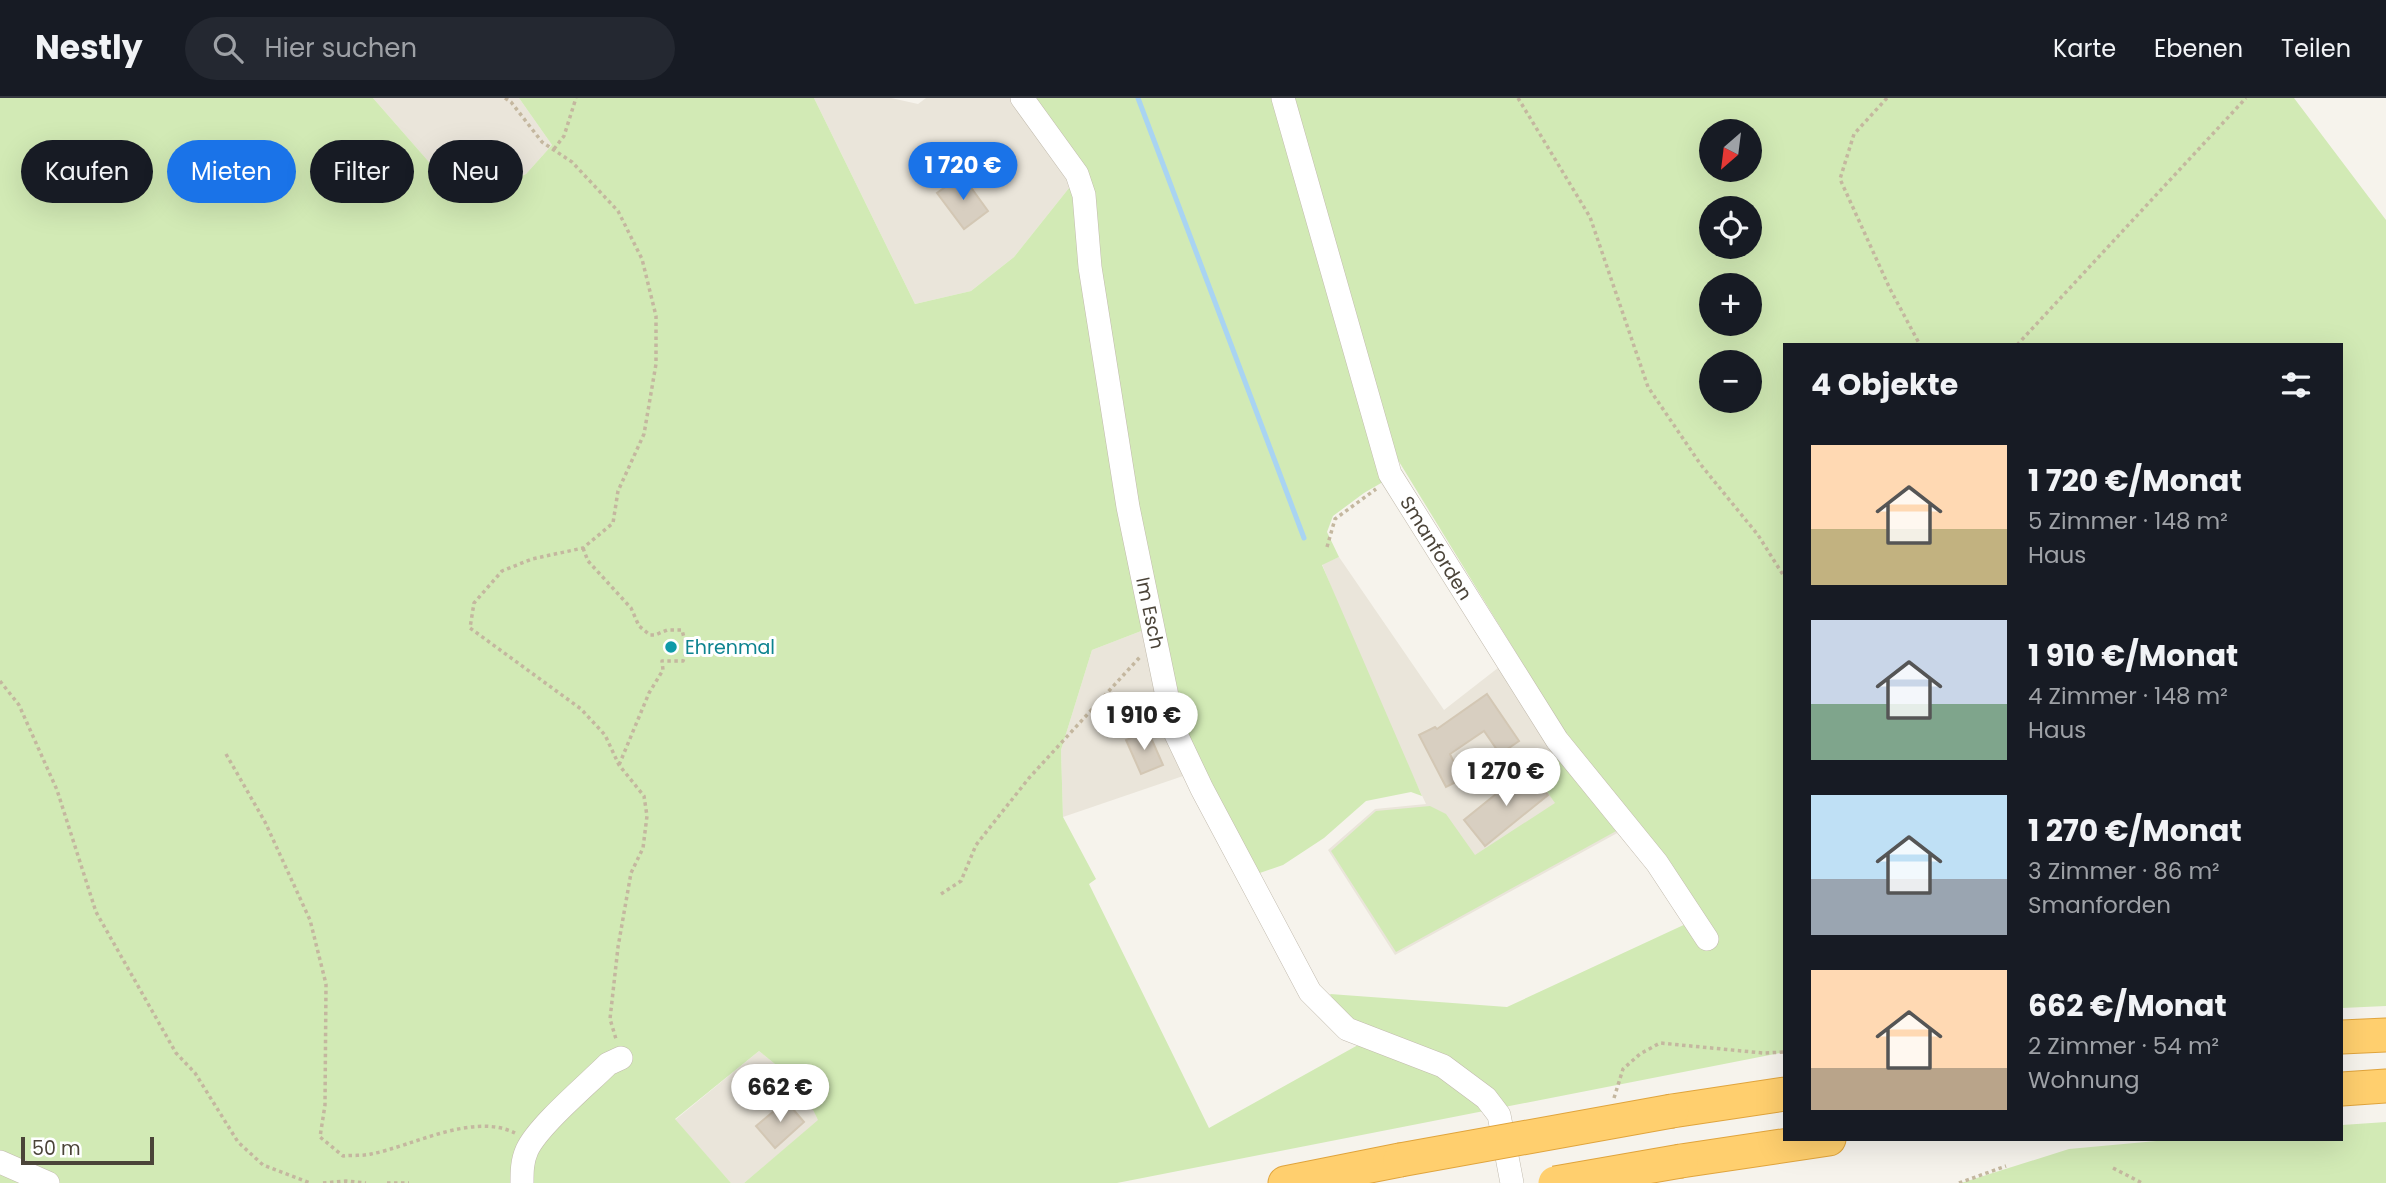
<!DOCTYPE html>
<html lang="de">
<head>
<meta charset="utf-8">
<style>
	:root { --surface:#171b24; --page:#242831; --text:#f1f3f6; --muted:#9ea1a6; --line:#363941; --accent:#1a73e8 }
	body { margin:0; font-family:Poppins,sans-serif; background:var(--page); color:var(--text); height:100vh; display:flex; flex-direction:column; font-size:26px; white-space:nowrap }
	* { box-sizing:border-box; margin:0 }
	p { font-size:23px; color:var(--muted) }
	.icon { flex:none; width:38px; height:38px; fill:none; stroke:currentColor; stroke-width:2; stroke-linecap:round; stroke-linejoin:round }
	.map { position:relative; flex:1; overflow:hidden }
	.drawer { position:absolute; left:1783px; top:245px; width:560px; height:798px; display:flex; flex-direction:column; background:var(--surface); border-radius:0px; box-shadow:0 7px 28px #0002 }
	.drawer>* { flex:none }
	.hud { position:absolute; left:21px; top:42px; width:665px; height:63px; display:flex; gap:14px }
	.needle { width:46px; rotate:208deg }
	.controls { position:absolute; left:1699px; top:21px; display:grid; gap:14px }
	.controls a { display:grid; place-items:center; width:63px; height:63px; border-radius:50%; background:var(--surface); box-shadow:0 7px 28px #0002; font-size:35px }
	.scale { position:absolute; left:21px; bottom:18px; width:133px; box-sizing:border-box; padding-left:7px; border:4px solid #4b4439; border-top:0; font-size:19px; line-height:24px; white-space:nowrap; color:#4b4439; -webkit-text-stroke:5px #fff; paint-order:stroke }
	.price { position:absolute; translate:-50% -60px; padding:0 16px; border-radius:24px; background:#fff; color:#222; font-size:23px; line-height:46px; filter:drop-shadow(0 2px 4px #0008) }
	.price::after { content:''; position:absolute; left:50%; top:42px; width:21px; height:16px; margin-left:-10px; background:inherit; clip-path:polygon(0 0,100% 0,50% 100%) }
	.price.on { background:var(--accent); color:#fff }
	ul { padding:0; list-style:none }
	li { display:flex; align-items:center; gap:21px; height:175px; padding:0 28px }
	li span { display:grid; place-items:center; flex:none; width:196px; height:140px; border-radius:0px; color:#555 }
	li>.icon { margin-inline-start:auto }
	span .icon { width:84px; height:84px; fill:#fffc; stroke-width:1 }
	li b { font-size:30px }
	h2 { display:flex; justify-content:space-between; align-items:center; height:84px; padding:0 28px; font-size:30px }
	.tag { padding:0 24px; border-radius:32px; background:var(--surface); box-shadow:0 7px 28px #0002; font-size:24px; line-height:63px }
	.tag.on { background:var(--accent); color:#fff }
	header { display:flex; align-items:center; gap:42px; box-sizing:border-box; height:98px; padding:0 35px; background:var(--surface); border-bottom:2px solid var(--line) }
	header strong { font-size:33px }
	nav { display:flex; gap:38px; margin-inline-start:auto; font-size:24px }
	.search { width:490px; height:63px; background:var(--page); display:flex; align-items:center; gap:18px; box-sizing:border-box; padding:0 24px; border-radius:38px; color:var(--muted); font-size:26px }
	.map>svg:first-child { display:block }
</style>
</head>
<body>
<header>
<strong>Nestly</strong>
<div class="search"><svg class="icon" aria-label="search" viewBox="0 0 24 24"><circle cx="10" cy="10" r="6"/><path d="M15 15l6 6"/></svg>Hier suchen</div>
<nav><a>Karte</a><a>Ebenen</a><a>Teilen</a></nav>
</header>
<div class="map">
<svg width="2386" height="1085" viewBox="0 0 2386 1085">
	<rect width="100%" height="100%" fill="#f6f3ec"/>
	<g fill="#eae5da">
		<path d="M373 0H519L552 47 526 76 464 104Z"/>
		<path d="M814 0H891L918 6 926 0H1015L1073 85 1014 159 971 193 915 206Z"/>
		<path d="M1339 459 1444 612 1503 566 1621 733 1395 857 1328 752 1375 711 1426 706 1367 580 1322 466Z"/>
		<path d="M1149 530 1186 677 1063 719 1061 652 1092 552Z"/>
		<path d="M759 953 801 987 819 1022 744 1085H731L675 1022Z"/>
	</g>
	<g fill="#d2eab5" fill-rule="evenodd">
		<path d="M0 0H373L464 104 526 76 552 47 519 0H814L915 206 971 193 1014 159 1073 85 1149 530 1092 552 1061 652 1063 719 1096 781 1089 786 1209 1030 1358 947 1330 896 1507 909 1703 818 1564 633 1398 362 1289 0H2294L2386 122V908L2342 910V247H1785V954L1117 1085H744L818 1022 801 987 759 953 675 1021 731 1085H0ZM1712 33H1750V72H1712ZM1712 110H1750V149H1712ZM1712 187H1750V226H1712ZM1712 264H1750V303H1712Z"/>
		<path d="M1026 0H1278L1388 381 1364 395 1333 418 1327 434 1339 459 1322 467 1422 698 1411 694 1366 703 1324 740 1283 767 1254 777 1177 632 1133 411 1088 97Z"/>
		<path d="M1563 654 1618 732 1396 854 1331 753 1376 713 1430 708 1446 716 1475 757 1555 705 1533 674Z"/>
		<path d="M2386 1024V1085H1961L2069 1051 2178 1041H2342V1027Z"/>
	</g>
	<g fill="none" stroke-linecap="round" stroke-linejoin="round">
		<path stroke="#a9d4f2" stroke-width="5" d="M1138 0 1304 440"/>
	</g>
	<g fill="#d8cfc1" stroke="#d3c7b4" stroke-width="2">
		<path d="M962 77 988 113 964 131 937 95Z"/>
		<path d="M1487 596 1519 643 1500 656 1484 633 1450 656 1462 681 1446 689 1419 637 1435 629 1437 631Z"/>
		<path d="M1148 633 1163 667 1141 676 1126 642Z"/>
		<path d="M1527 671 1548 697 1485 748 1464 722Z"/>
		<path d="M786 1003 804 1024 775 1050 756 1028Z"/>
	</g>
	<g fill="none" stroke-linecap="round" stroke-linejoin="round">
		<g stroke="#c2bbae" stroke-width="24">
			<g id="minor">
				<path d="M1022 0 1077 76 1084 97 1090 169 1128 409 1174 632 1202 691 1310 894 1347 931 1443 968 1486 1000 1499 1017 1512 1085"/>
				<path d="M1283 0 1390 376 1557 642 1657 765 1707 841"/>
				<path d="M0 1064 48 1085"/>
				<path d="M522 1085C522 1074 522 1063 527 1052 538 1028 587 987 608 966L621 960"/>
			</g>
		</g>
		<g stroke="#e0a43c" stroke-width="35">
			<g id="highway">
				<path d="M2342 939 2386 937"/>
				<path d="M2342 991 2386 988"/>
				<path d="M1672 1013 1785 996"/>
				<path d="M1681 1063 1829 1041"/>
				<path d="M1285 1085 1400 1062"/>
			</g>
		</g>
		<g stroke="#c4b79f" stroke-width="3.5" stroke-dasharray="3.5 3.5" stroke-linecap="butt">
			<path d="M505 0 511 4 542 44 572 64 618 113 642 161 656 218V266L644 336 618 393 613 425 583 450 532 461 502 473 474 505 470 530 581 611 605 637 619 667 644 698 647 718 643 750 631 775 618 849 610 921 616 941"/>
			<path d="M1518 0 1590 119 1648 289 1701 367 1758 437 1785 480"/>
			<path d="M1887 0 1854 36 1840 81 1890 191 1920 247"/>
			<path d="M554 51 564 38 576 0"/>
			<path d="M2017 247 2246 0"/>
			<path d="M1327 449 1335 421 1376 391"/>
			<path d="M583 450 588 463 631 510 639 528 650 537H655L667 532H682L687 551 683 563H662L663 572 649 595 619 667"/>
			<path d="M0 583 19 607 57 692 96 814 176 955 195 975 238 1044 263 1067 310 1085"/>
			<path d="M226 656 265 724 310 822 326 886 325 1007 320 1039 343 1058C352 1057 362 1058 371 1056 413 1048 473 1014 515 1035"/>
			<path d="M941 796 961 783 976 747 1029 680 1140 559"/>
			<path d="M1614 1000 1623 971 1640 956 1660 945 1763 955 1785 954"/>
			<path d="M2113 1070 2142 1085"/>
			<path d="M323 1085 346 1083 366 1085"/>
			<path d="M387 1085H409"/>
			<path d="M1959 1085 2006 1068"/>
		</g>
		<use href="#minor" stroke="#fff" stroke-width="23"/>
		<use href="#highway" stroke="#ffcf6e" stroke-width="33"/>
		<g stroke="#e0a43c" stroke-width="35" stroke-linecap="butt">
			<g id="highway-bridge">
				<path d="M1400 1062 1672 1013"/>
				<path d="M1555 1085 1681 1063"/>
			</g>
		</g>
		<use href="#highway-bridge" stroke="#ffcf6e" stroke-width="33"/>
	</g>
	<circle fill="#0f9aa8" stroke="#fff" stroke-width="2.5" cx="671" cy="549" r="7"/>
	<g text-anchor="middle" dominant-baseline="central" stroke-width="6" stroke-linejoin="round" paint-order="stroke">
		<g font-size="19" fill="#4b4439" stroke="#fff">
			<text transform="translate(1436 450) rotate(58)">Smanforden</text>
			<text transform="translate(1150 515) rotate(78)">Im Esch</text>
		</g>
		<g font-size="19" fill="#0d838f" stroke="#fff" text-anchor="start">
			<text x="685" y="549">Ehrenmal</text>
		</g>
	</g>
</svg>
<div class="controls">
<a><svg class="needle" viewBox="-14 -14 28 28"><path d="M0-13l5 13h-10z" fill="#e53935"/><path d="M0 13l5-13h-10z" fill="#9ea1a6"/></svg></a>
<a><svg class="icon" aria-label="locate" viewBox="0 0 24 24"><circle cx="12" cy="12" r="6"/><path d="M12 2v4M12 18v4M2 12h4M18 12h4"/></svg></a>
<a>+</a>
<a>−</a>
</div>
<div class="scale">50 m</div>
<b class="price on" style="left:963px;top:104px">1 720 €</b>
<b class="price" style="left:1144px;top:654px">1 910 €</b>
<b class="price" style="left:1506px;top:710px">1 270 €</b>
<b class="price" style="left:780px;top:1026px">662 €</b>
<div class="hud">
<a class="tag">Kaufen</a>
<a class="tag on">Mieten</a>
<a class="tag">Filter</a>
<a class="tag">Neu</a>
</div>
<section class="drawer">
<h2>4 Objekte<svg class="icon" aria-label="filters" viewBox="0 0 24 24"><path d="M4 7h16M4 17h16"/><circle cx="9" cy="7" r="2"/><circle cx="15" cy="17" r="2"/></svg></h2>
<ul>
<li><span style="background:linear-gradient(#ffd9b3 60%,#c2b280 0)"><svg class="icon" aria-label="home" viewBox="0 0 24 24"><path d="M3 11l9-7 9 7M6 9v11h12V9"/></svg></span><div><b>1 720 €/Monat</b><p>5 Zimmer · 148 m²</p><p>Haus</p></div></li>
<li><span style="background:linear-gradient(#c9d6e8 60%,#7fa58c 0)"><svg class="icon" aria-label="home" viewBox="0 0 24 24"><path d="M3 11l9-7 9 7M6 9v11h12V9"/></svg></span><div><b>1 910 €/Monat</b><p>4 Zimmer · 148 m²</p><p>Haus</p></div></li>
<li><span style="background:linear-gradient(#bfe0f5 60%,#9aa5b1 0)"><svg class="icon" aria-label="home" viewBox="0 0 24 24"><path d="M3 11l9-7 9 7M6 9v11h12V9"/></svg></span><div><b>1 270 €/Monat</b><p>3 Zimmer · 86 m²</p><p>Smanforden</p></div></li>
<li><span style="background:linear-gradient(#ffd9b3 70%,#b9a48a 0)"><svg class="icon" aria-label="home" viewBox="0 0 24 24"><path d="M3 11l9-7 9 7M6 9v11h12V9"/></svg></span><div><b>662 €/Monat</b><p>2 Zimmer · 54 m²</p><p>Wohnung</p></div></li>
</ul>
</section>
</div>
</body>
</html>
